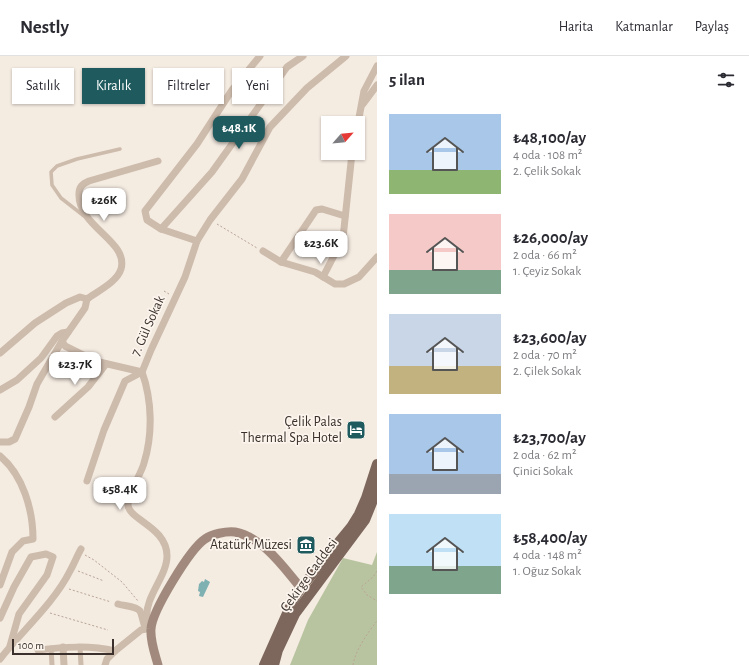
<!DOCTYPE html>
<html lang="tr">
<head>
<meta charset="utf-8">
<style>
	:root { --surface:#fff; --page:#f2f2f3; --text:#2b2b33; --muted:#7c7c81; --line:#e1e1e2; --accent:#1f5a5e }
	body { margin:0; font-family:"Alegreya Sans",sans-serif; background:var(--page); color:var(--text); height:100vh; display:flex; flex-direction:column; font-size:15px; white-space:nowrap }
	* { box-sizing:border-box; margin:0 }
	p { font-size:13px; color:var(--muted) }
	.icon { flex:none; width:22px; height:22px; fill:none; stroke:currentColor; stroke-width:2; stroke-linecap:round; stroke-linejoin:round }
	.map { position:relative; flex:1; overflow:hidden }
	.side { display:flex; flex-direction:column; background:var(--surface); width:372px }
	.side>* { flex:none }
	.top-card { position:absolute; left:12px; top:12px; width:305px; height:36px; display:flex; gap:8px }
	.needle { width:26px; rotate:63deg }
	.fabs { position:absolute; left:321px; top:60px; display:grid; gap:8px }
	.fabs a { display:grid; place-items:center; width:44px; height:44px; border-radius:0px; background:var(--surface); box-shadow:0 1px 3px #0004; font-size:20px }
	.scale { position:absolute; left:12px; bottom:10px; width:102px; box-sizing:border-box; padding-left:4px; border:2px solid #3b302b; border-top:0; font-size:11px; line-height:14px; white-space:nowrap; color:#3b302b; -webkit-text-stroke:3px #fbf5ee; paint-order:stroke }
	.price { position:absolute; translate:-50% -34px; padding:0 9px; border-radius:8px; background:#fff; color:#222; font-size:13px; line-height:26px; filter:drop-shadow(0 1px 2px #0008) }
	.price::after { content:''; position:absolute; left:50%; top:24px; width:12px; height:9px; margin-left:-6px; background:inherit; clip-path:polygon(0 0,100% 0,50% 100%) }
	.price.current { background:var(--accent); color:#fff }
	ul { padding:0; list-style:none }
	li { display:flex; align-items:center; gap:12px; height:100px; padding:0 12px }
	li span { display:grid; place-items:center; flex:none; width:112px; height:80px; border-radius:0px; color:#555 }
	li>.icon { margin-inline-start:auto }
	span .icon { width:48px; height:48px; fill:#fffc; stroke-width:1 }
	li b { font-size:17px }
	h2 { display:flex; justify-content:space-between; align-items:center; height:48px; padding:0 12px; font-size:17px }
	.tag { padding:0 14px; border-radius:0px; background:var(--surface); box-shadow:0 1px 3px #0004; font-size:14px; line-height:36px }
	.tag.current { background:var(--accent); color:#fff }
	header { display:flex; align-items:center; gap:24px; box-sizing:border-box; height:56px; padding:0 20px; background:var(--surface); border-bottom:1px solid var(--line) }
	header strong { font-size:19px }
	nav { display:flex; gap:22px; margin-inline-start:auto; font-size:14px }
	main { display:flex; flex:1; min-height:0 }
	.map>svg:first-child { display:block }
</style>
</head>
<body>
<header>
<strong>Nestly</strong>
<nav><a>Harita</a><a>Katmanlar</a><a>Paylaş</a></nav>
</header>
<main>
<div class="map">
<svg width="377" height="609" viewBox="0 0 377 609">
	<rect width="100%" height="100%" fill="#f4ebe1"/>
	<path fill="#b8c4a0" d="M377 496V609H290L308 564 343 502 372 509Z"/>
	<path fill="#7fb0b2" d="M205 523 210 526 203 541 199 540 200 536 198 535 199 528 202 525 204 526Z"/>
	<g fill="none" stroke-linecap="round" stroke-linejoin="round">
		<g stroke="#b9a596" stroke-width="1" stroke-dasharray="2 2" stroke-linecap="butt">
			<path d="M217 168 257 192"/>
			<path d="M164 235 169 238"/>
			<path d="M85 499 94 504 122 526 138 545"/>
			<path d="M78 515 104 525"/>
			<path d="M377 515 373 521 361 531 367 539 377 545"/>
			<path d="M69 533 111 546"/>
			<path d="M50 557 108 574"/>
			<path d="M353 609C355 595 368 576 377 565"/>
		</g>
		<path stroke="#cdbbac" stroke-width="3.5" d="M84 160 61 142 52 129 51 116 57 110 77 103 120 93"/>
		<g stroke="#cdbbac" stroke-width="5">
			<path d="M80 591 81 609"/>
			<path d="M51 592 52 609"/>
		</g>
		<g stroke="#cdbbac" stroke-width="7">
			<path d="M363 48 377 29"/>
			<path d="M358 67 364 35 377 10"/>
			<path d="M161 173 212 116 287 11 303 0"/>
			<path d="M197 185 161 173 147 164 145 155 197 88 232 34 260 0"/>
			<path d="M263 195 281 206 315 216 335 228H344L359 221 377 201"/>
			<path d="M281 206 316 154 322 153 345 160"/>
			<path d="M323 221 343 182 352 97"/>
			<path d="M87 243C98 235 117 226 121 213 129 185 78 171 79 138 79 131 82 128 89 125L158 105"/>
			<path d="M62 285 65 290 95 305 142 316C152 344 153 378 144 407 141 419 128 436 128 449 129 464 167 471 167 500 167 520 145 541 147 561 147 564 150 569 151 572"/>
			<path d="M0 297 35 267 66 247 80 241 87 243"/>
			<path d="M0 334 17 324 41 302 57 280 62 277 68 276"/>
			<path d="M55 361 88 331 106 308"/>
			<path d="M0 386H9L15 383 29 351 37 328 62 285 85 252 87 243"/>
			<path d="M0 400C23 419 33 454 33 483L23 485 12 496 0 529"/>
			<path d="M87 425 104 374 125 325 142 316 151 294 185 221 197 185 210 164 242 123 270 71 307 32 346 0"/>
			<path d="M118 548C124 550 136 550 140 555 142 559 143 566 145 571L151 572"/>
			<path d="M0 562 14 531 31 501 46 498 53 501 47 519 19 558 10 590"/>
			<path d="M63 591 64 609"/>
			<path d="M38 594C64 591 90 589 115 595"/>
			<path d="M0 603C22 575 54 547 70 515 74 508 77 500 81 493"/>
			<path d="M105 609 107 603 115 595 141 574 151 572"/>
		</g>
		<path stroke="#a18a7d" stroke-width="9" d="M158 609C155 598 150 585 151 573 152 555 190 493 205 483 212 478 226 475 235 476 264 482 283 511 301 532"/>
		<g stroke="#7d675c" stroke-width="10">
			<path d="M264 609 292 546 301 532 351 471 359 458 366 442 377 408"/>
			<path d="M274 609 278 594 295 558 365 464 374 442 377 427"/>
		</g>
	</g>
	<defs>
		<g id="hotel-square" transform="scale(1)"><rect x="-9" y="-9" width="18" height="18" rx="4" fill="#1f5a5e" stroke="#fbf5ee"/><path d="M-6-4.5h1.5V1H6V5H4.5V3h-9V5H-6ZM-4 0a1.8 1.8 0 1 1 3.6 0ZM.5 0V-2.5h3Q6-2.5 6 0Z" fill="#fff"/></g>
		<g id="museum-square" transform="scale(1)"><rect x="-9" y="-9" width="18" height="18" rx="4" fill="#1f5a5e" stroke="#fbf5ee"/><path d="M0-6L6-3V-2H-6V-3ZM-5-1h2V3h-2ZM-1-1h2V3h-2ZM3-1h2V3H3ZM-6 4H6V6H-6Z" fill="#fff"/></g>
	</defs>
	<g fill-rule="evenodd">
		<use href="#hotel-square" x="356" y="374"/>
		<use href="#museum-square" x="306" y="489"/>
	</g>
	<g text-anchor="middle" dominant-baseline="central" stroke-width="3.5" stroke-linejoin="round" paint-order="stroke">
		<g font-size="14" fill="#3b302b" stroke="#fbf5ee">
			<text transform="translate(148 270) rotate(-66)">7. Gül Sokak</text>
			<text transform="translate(309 519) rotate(-54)">Çekirge Caddesi</text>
		</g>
		<g font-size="14" fill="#3b302b" stroke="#fbf5ee" text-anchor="end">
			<text x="342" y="366">Çelik Palas<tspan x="342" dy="16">Thermal Spa Hotel</tspan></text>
			<text x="292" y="489">Atatürk Müzesi</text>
		</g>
	</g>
</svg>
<div class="fabs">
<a><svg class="needle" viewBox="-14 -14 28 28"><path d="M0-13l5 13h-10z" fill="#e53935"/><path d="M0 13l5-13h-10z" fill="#7c7c81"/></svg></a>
</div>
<div class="scale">100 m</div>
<b class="price current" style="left:239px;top:94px">₺48.1K</b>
<b class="price" style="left:104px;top:166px">₺26K</b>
<b class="price" style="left:321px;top:209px">₺23.6K</b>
<b class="price" style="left:75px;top:330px">₺23.7K</b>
<b class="price" style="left:120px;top:455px">₺58.4K</b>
<div class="top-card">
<a class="tag">Satılık</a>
<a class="tag current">Kiralık</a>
<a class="tag">Filtreler</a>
<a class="tag">Yeni</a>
</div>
</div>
<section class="side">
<h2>5 ilan<svg class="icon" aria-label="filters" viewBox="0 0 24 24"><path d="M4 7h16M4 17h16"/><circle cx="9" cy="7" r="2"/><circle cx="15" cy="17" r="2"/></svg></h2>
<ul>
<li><span style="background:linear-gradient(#a9c7e8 70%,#8fb573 0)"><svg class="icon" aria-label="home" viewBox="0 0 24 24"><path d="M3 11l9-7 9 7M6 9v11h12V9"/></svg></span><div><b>₺48,100/ay</b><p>4 oda · 108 m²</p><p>2. Çelik Sokak</p></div></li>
<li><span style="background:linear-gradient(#f6c9c9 70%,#7fa58c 0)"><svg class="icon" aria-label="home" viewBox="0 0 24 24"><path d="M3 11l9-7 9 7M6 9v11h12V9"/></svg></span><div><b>₺26,000/ay</b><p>2 oda · 66 m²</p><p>1. Çeyiz Sokak</p></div></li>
<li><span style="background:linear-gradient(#c9d6e8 65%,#c2b280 0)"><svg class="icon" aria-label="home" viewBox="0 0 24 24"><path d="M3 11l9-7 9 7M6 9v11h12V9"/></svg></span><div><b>₺23,600/ay</b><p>2 oda · 70 m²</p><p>2. Çilek Sokak</p></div></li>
<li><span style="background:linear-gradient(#a9c7e8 75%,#9aa5b1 0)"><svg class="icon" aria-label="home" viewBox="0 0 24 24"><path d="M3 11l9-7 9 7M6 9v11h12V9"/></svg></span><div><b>₺23,700/ay</b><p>2 oda · 62 m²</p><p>Çinici Sokak</p></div></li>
<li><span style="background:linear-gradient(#bfe0f5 65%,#7fa58c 0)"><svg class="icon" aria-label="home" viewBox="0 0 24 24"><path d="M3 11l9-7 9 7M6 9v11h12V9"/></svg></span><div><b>₺58,400/ay</b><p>4 oda · 148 m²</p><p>1. Oğuz Sokak</p></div></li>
</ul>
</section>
</main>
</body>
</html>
